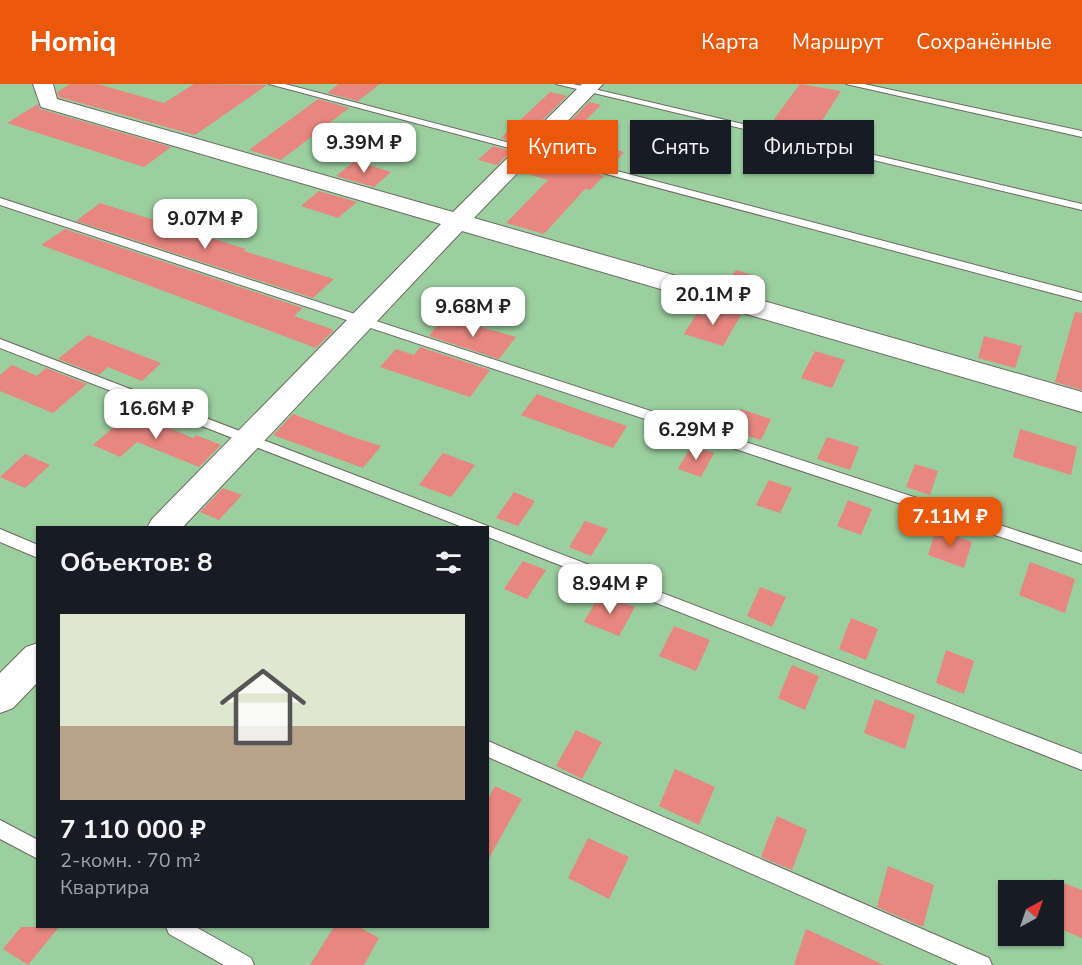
<!DOCTYPE html>
<html lang="ru">
<head>
<meta charset="utf-8">
<style>
	:root { --surface:#171b24; --page:#242831; --text:#f1f3f6; --muted:#9ea1a6; --line:#363941; --accent:#ea580c }
	body { margin:0; font-family:"Nunito Sans",sans-serif; background:var(--page); color:var(--text); height:100vh; display:flex; flex-direction:column; font-size:22px; white-space:nowrap }
	* { box-sizing:border-box; margin:0 }
	p { font-size:20px; color:var(--muted) }
	.icon { flex:none; width:33px; height:33px; fill:none; stroke:currentColor; stroke-width:2; stroke-linecap:round; stroke-linejoin:round }
	.map { position:relative; flex:1; overflow:hidden }
	.panel { position:absolute; left:36px; top:442px; width:453px; height:402px; display:flex; flex-direction:column; background:var(--surface); border-radius:0px; box-shadow:0 2px 4px #0004 }
	.panel>* { flex:none }
	.banner { position:absolute; left:507px; top:36px; width:484px; height:54px; display:flex; gap:12px }
	.needle { width:39px; rotate:40deg }
	.tools { position:absolute; left:998px; top:796px; display:grid; gap:12px }
	.tools a { display:grid; place-items:center; width:66px; height:66px; border-radius:0px; background:var(--surface); box-shadow:0 2px 4px #0004; font-size:30px }
	.price { position:absolute; translate:-50% -51px; padding:0 14px; border-radius:12px; background:#fff; color:#222; font-size:20px; line-height:39px; filter:drop-shadow(0 2px 3px #0008) }
	.price::after { content:''; position:absolute; left:50%; top:36px; width:18px; height:14px; margin-left:-9px; background:inherit; clip-path:polygon(0 0,100% 0,50% 100%) }
	.price.on { background:var(--accent); color:#fff }
	ul { padding:0; list-style:none }
	li { display:grid; align-content:center; gap:12px; height:318px; padding:0 24px }
	li+li { border-top:2px solid var(--line) }
	li span { display:grid; place-items:center; height:186px; border-radius:0px; color:#555 }
	li>.icon { margin-inline-start:auto }
	span .icon { width:108px; height:108px; fill:#fffc; stroke-width:1 }
	li b { font-size:26px }
	h2 { display:flex; justify-content:space-between; align-items:center; height:72px; padding:0 24px; font-size:26px }
	.tag { padding:0 21px; border-radius:0px; background:var(--surface); box-shadow:0 2px 4px #0004; font-size:21px; line-height:54px }
	.tag.on { background:var(--accent); color:#fff }
	header { display:flex; align-items:center; gap:36px; box-sizing:border-box; height:84px; padding:0 30px; background:var(--accent); color:#fff }
	header strong { font-size:28px }
	nav { display:flex; gap:33px; margin-inline-start:auto; font-size:21px }
	.map>svg:first-child { display:block }
</style>
</head>
<body>
<header>
<strong>Homiq</strong>
<nav><a>Карта</a><a>Маршрут</a><a>Сохранённые</a></nav>
</header>
<div class="map">
<svg width="1082" height="881" viewBox="0 0 1082 881">
	<rect width="100%" height="100%" fill="#e6dfd7"/>
	<path fill="#9bcfa0" fill-rule="evenodd" d="M0 0H1082V881H0ZM38 444H488V843H38ZM1008 807H1053V852H1008Z"/>
	<g fill="#e7877f">
		<path d="M70 0H98L164 19 194 0 267 1 195 51 59 13 57 8Z"/>
		<path d="M339 0H380L358 17 327 9Z"/>
		<path d="M800 0 841 7 811 54 769 42Z"/>
		<path d="M550 8 567 12 519 59 501 54Z"/>
		<path d="M318 15 349 24 281 76 249 66Z"/>
		<path d="M589 18 601 21 569 53 624 68 611 83 543 65Z"/>
		<path d="M38 20 40 25 171 63 144 83 7 39Z"/>
		<path d="M768 53 805 62 794 78 757 68Z"/>
		<path d="M493 62 511 67 497 81 478 76Z"/>
		<path d="M535 73 604 92 590 106 585 105 544 150 506 139 548 96 521 88Z"/>
		<path d="M355 77 391 88 374 103 336 92Z"/>
		<path d="M319 107 357 118 338 134 301 122Z"/>
		<path d="M100 119 246 165 244 167 334 195 313 214 76 137Z"/>
		<path d="M65 145 303 224 294 232 334 246 316 264 41 161Z"/>
		<path d="M736 186 763 194 753 211 724 203Z"/>
		<path d="M711 222 741 231 723 262 684 250 697 229 704 232Z"/>
		<path d="M1075 228 1082 229V306L1055 298Z"/>
		<path d="M444 233 516 253 499 275 429 252Z"/>
		<path d="M88 251 161 279 142 297 108 283 99 291 58 275Z"/>
		<path d="M984 252 1022 262 1015 284 978 274Z"/>
		<path d="M420 263 490 286 470 313 380 283 396 265 414 271Z"/>
		<path d="M815 267 845 276 832 304 801 294Z"/>
		<path d="M12 281 37 292 46 284 87 300 53 329 0 307V291Z"/>
		<path d="M537 310 585 328 627 342 613 364 521 331Z"/>
		<path d="M741 325 771 335 761 356 729 346Z"/>
		<path d="M131 328 193 354 196 351 221 361 199 383 137 358 120 373 93 361Z"/>
		<path d="M293 330 353 353 381 362 363 384 273 351Z"/>
		<path d="M1020 345 1077 363 1071 391 1013 373Z"/>
		<path d="M827 353 859 363 850 386 817 375Z"/>
		<path d="M692 361 714 369 701 393 678 385Z"/>
		<path d="M443 369 475 381 451 413 419 401Z"/>
		<path d="M25 370 50 381 25 404 0 393Z"/>
		<path d="M915 380 938 387 930 411 906 403Z"/>
		<path d="M769 396 792 404 780 429 756 421Z"/>
		<path d="M223 404 242 411 219 436 200 428Z"/>
		<path d="M514 408 535 417 518 442 496 434Z"/>
		<path d="M848 416 872 425 861 451 837 442Z"/>
		<path d="M585 437 608 445 591 472 569 463Z"/>
		<path d="M936 445 972 458 964 484 928 471Z"/>
		<path d="M523 477 546 486 527 515 504 505Z"/>
		<path d="M1030 478 1075 495 1065 529 1019 511Z"/>
		<path d="M760 503 786 513 772 543 747 532Z"/>
		<path d="M600 510 635 523 619 552 584 538Z"/>
		<path d="M851 534 878 545 866 576 839 565Z"/>
		<path d="M674 542 710 556 696 587 659 572Z"/>
		<path d="M946 566 974 577 964 610 936 599Z"/>
		<path d="M792 581 819 592 805 626 778 614Z"/>
		<path d="M875 615 915 631 905 665 864 649Z"/>
		<path d="M576 646 602 658 582 695 556 682Z"/>
		<path d="M675 685 715 703 699 741 659 722Z"/>
		<path d="M495 702 522 715 488 776V715Z"/>
		<path d="M777 732 807 746 792 786 761 773Z"/>
		<path d="M588 754 629 773 609 815 568 794Z"/>
		<path d="M888 782 934 801 923 843 877 823Z"/>
		<path d="M1053 795 1082 806V854L1053 842Z"/>
		<path d="M21 843H59L28 881 3 865Z"/>
		<path d="M334 843H359L379 854 364 881H310Z"/>
		<path d="M806 845 884 881H794Z"/>
	</g>
	<g fill="none" stroke-linecap="round" stroke-linejoin="round">
		<g stroke="#6e6861" stroke-width="2">
			<g id="service">
				<path d="M269 0H285L1082 209V217Z"/>
				<path d="M556 0H573L1082 120V126Z"/>
				<path d="M846 0H864L1082 47V53Z"/>
				<path d="M0 114 1082 468V480L0 121Z"/>
				<path d="M0 255 1082 670V686L488 453V444H465L0 264Z"/>
				<path d="M0 445 38 461V474L0 458Z"/>
				<path d="M488 657 989 874 992 881H958L488 673Z"/>
				<path d="M0 736 38 756V775L0 755Z"/>
				<path d="M166 843H196L251 874 254 881H224L169 850Z"/>
			</g>
		</g>
		<g stroke="#6e6861" stroke-width="2">
			<g id="minor">
				<path d="M33 0H53L57 15 453 128 582 0H603L474 134 1082 308V328L462 147 182 444H147L152 435 441 140 41 23Z"/>
				<path d="M38 559V598L13 624 0 629V589L26 563Z"/>
			</g>
		</g>
		<use href="#service" fill="#fff" fill-rule="evenodd"/>
		<use href="#minor" fill="#fff" fill-rule="evenodd"/>
	</g>
</svg>
<div class="tools">
<a><svg class="needle" viewBox="-14 -14 28 28"><path d="M0-13l5 13h-10z" fill="#e53935"/><path d="M0 13l5-13h-10z" fill="#9ea1a6"/></svg></a>
</div>
<b class="price" style="left:364px;top:90px">9.39M ₽</b>
<b class="price" style="left:205px;top:166px">9.07M ₽</b>
<b class="price" style="left:713px;top:242px">20.1M ₽</b>
<b class="price" style="left:473px;top:254px">9.68M ₽</b>
<b class="price" style="left:156px;top:356px">16.6M ₽</b>
<b class="price" style="left:696px;top:377px">6.29M ₽</b>
<b class="price on" style="left:950px;top:464px">7.11M ₽</b>
<b class="price" style="left:610px;top:531px">8.94M ₽</b>
<div class="banner">
<a class="tag on">Купить</a>
<a class="tag">Снять</a>
<a class="tag">Фильтры</a>
</div>
<section class="panel">
<h2>Объектов: 8<svg class="icon" aria-label="filters" viewBox="0 0 24 24"><path d="M4 7h16M4 17h16"/><circle cx="9" cy="7" r="2"/><circle cx="15" cy="17" r="2"/></svg></h2>
<ul>
<li><span style="background:linear-gradient(#dfe7d0 60%,#b9a48a 0)"><svg class="icon" aria-label="home" viewBox="0 0 24 24"><path d="M3 11l9-7 9 7M6 9v11h12V9"/></svg></span><div><b>7 110 000 ₽</b><p>2-комн. · 70 m²</p><p>Квартира</p></div></li>
</ul>
</section>
</div>
</body>
</html>
